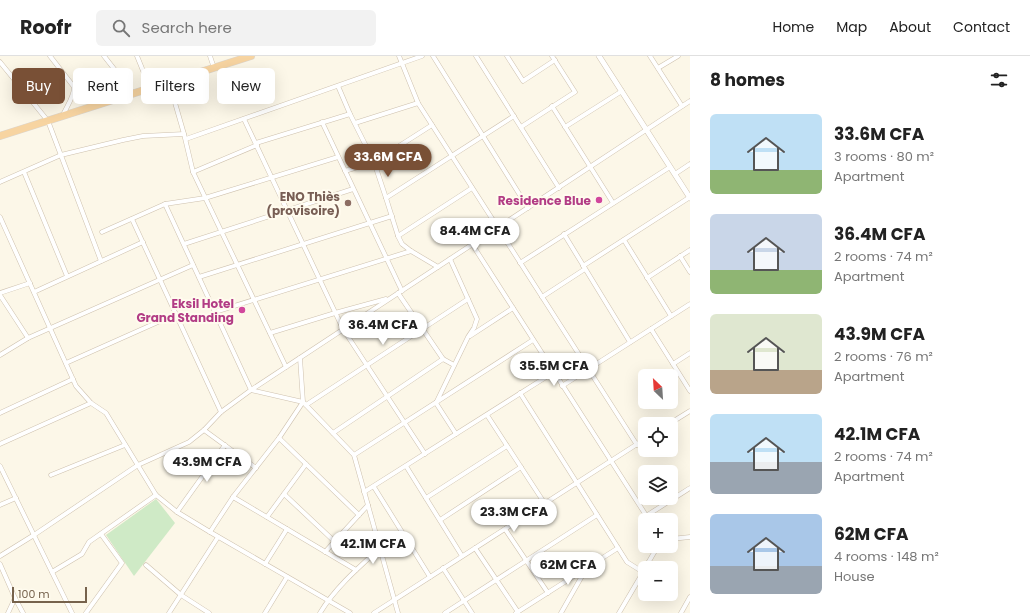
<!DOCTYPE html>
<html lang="en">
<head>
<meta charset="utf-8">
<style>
	:root { --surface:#fff; --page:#f2f2f2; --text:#222; --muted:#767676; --line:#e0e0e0; --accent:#795036 }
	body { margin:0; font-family:Poppins,sans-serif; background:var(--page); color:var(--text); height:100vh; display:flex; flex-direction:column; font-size:15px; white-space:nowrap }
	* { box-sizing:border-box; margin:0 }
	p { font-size:13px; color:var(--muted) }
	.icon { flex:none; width:22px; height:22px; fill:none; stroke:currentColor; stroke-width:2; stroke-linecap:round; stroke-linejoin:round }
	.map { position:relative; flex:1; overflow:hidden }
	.drawer { display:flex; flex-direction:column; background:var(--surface); width:340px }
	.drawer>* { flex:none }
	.guide { position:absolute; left:12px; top:12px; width:380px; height:36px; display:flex; gap:8px }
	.needle { width:26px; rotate:335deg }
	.tools { position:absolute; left:638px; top:313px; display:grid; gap:8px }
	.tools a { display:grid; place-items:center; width:40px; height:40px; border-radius:6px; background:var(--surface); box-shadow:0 4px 16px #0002; font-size:20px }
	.scale { position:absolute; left:12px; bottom:10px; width:75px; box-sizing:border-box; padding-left:4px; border:2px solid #76624c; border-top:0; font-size:11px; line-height:14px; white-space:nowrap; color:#76624c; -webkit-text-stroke:3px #fffbee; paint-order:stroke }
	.price { position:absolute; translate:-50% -34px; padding:0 9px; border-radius:14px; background:#fff; color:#222; font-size:13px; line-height:26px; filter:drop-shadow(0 1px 2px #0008) }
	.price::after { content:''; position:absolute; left:50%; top:24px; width:12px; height:9px; margin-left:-6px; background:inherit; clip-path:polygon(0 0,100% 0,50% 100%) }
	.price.on { background:var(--accent); color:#fff }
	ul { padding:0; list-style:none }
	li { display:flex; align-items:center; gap:12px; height:100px; padding:0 20px }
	li span { display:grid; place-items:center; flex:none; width:112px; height:80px; border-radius:6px; color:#555 }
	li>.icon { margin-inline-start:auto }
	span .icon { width:48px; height:48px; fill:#fffc; stroke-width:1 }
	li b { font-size:17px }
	h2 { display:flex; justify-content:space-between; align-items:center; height:48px; padding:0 20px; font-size:17px }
	.pill { padding:0 14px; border-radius:6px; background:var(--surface); box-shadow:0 4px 16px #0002; font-size:14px; line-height:36px }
	.pill.on { background:var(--accent); color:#fff }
	header { display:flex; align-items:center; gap:24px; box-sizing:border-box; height:56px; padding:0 20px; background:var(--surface); border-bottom:1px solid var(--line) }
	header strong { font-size:19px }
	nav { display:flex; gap:22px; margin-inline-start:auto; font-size:14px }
	.search { width:280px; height:36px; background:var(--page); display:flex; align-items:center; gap:10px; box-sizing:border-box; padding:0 14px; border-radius:6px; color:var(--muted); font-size:15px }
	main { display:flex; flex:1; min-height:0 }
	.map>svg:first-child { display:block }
</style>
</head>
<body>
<header>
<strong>Roofr</strong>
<div class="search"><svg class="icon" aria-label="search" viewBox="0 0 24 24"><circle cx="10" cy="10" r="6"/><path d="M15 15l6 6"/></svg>Search here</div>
<nav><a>Home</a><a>Map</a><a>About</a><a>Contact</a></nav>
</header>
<main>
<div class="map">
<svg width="690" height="557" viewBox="0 0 690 557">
	<rect width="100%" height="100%" fill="#fcf7e8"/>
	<path fill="#cfeac6" d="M156 443 175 467 134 520 106 479Z"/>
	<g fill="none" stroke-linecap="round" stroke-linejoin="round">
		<g stroke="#cec1ae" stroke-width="5">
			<g id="minor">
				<path d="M50 0 74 31C74 41 67 50 63 59"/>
				<path d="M104 0 133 37"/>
				<path d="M137 0 150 32"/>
				<path d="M210 0 214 12"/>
				<path d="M399 0 418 47 637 389"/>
				<path d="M433 0 528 152"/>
				<path d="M476 0 559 132"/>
				<path d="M507 0 523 25 555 4"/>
				<path d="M650 0 682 50"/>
				<path d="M0 6 48 65 101 205"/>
				<path d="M658 12 678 0"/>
				<path d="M169 26 184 78 193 116 286 311"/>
				<path d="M338 30 350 58 374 106 386 142 398 180 402 188 411 195 438 211"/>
				<path d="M552 50 613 147"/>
				<path d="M244 63 343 273 425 398"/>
				<path d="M322 66 402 235"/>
				<path d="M355 67 418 47"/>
				<path d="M521 71 575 36 552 0"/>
				<path d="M565 71 622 35"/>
				<path d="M186 83 422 0"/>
				<path d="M256 87 350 58"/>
				<path d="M345 115 374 106 432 69"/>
				<path d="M24 116 67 220"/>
				<path d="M193 116 257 89"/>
				<path d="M675 118 690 108"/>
				<path d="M0 126 61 99 123 84 143 80 184 78"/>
				<path d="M386 142 514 60"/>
				<path d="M165 148 251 334"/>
				<path d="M0 161 76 330 91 347 106 357 156 439 177 456 210 476 350 557"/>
				<path d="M132 163 221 356"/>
				<path d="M102 176 165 148 205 142 338 101"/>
				<path d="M564 178 630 286"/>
				<path d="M398 180 472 132"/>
				<path d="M624 184 671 260"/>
				<path d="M184 188 353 133"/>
				<path d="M472 188 649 464"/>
				<path d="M680 200 690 216"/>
				<path d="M450 203 477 263 474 272 468 281 436 347 456 378"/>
				<path d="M520 207 670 111"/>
				<path d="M583 210 690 141"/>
				<path d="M199 221 392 160"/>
				<path d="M647 222 690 194"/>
				<path d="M34 236 143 186"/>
				<path d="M0 237 30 227"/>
				<path d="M398 237 443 303 454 309"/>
				<path d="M0 239 28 282"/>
				<path d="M542 241 585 213"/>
				<path d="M215 256 411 195"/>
				<path d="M651 273 690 335"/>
				<path d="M270 277 335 257 386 243"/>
				<path d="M470 280 513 252"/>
				<path d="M0 299 28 282 193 209"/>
				<path d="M66 307 176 258"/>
				<path d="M673 308 690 297"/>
				<path d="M562 330 690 248"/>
				<path d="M251 334 303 346 354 399 398 557"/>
				<path d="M520 337 627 506 643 516"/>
				<path d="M306 349 468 243"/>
				<path d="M0 357 73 323"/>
				<path d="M487 359 545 448"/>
				<path d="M669 368 690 355"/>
				<path d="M204 374 256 412"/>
				<path d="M333 377 443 303"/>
				<path d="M279 382 359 459"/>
				<path d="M0 388 91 347"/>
				<path d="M354 399 533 284"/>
				<path d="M0 410 72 557"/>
				<path d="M406 410 462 500"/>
				<path d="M51 419 125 389"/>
				<path d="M374 431 430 521"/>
				<path d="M364 436 554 316"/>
				<path d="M284 438 334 485"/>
				<path d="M233 441 356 514"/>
				<path d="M426 442 507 390"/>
				<path d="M0 449 16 442"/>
				<path d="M177 456 225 389"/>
				<path d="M646 460 690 432"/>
				<path d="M267 461 306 408"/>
				<path d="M440 464 521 411"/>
				<path d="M505 473 548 537"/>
				<path d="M210 476 233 441 279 382 303 346 300 302"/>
				<path d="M671 483 690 481"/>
				<path d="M475 492 518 556V557"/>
				<path d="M325 496 368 449"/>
				<path d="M0 500 34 479 138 409 189 386 204 374 221 356 251 334 690 45"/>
				<path d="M0 508 15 542 23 557"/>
				<path d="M265 508 287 473"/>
				<path d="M146 509 181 539 209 557"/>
				<path d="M443 512 472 557"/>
				<path d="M645 512 658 490"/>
				<path d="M52 516 82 498 89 486 156 439"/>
				<path d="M8 557 15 542"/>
				<path d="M86 557 122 507 101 478"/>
				<path d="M169 557 218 481"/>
				<path d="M265 557 287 521"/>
				<path d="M320 557C335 532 358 512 380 492"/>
				<path d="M374 557 645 383"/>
				<path d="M445 557 597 459"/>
				<path d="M516 557 618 492"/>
				<path d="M561 557 586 513"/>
				<path d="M619 557 645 513"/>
				<path d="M681 557 690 541"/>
			</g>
		</g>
		<g stroke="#cec1ae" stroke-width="6">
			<path id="tertiary" d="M599 0 690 142"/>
		</g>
		<g stroke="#dbd6d0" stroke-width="8">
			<path id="trunk" d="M0 80 251 0"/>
		</g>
		<use href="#minor" stroke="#fff" stroke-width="4"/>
		<use href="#tertiary" stroke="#fff" stroke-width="5"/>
		<use href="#trunk" stroke="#f7d4a1" stroke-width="7"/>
	</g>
	<g fill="#d1479c" stroke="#fffbee" stroke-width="1.5">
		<circle cx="599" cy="144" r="4"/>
		<circle cx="242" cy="254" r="4"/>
	</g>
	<circle fill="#8d6e63" stroke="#fffbee" stroke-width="1.5" cx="348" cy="147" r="4"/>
	<g text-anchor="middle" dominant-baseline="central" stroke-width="4" stroke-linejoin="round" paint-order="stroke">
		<g font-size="12" font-weight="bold" fill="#785e54" stroke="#fffbee" text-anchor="end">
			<text x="340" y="140">ENO Thiès<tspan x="340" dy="14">(provisoire)</tspan></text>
		</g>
		<g font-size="12" font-weight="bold" fill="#b23c85" stroke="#fffbee" text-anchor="end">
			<text x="591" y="144">Residence Blue</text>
			<text x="234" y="247">Eksil Hotel<tspan x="234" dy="14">Grand Standing</tspan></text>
		</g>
	</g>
</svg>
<div class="tools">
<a><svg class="needle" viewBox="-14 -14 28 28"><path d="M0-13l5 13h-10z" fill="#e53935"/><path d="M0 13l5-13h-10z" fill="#767676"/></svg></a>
<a><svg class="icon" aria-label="locate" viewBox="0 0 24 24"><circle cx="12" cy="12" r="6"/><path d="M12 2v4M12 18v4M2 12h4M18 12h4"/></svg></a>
<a><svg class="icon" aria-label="layers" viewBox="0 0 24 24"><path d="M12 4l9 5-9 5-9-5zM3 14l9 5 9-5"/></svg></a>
<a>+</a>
<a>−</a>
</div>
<div class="scale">100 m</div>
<b class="price on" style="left:388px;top:122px">33.6M CFA</b>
<b class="price" style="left:475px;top:196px">84.4M CFA</b>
<b class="price" style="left:383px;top:290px">36.4M CFA</b>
<b class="price" style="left:554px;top:331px">35.5M CFA</b>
<b class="price" style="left:207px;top:427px">43.9M CFA</b>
<b class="price" style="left:514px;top:477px">23.3M CFA</b>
<b class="price" style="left:373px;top:509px">42.1M CFA</b>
<b class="price" style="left:568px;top:530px">62M CFA</b>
<div class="guide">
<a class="pill on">Buy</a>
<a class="pill">Rent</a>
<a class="pill">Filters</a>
<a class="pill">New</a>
</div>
</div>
<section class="drawer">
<h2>8 homes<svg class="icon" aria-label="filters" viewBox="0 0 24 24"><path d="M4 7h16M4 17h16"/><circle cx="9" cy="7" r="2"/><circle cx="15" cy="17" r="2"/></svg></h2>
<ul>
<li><span style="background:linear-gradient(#bfe0f5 70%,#8fb573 0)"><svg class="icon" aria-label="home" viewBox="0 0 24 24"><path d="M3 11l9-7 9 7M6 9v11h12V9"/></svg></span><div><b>33.6M CFA</b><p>3 rooms · 80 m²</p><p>Apartment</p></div></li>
<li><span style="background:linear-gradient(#c9d6e8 70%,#8fb573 0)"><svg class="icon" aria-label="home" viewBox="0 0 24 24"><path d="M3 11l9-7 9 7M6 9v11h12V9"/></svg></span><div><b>36.4M CFA</b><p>2 rooms · 74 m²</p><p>Apartment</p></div></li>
<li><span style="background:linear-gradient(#dfe7d0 70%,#b9a48a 0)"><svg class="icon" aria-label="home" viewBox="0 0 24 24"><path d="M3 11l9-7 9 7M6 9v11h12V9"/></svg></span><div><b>43.9M CFA</b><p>2 rooms · 76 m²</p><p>Apartment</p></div></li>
<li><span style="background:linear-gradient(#bfe0f5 60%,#9aa5b1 0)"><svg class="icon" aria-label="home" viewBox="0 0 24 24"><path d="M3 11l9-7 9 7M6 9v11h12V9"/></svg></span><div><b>42.1M CFA</b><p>2 rooms · 74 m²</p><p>Apartment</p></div></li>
<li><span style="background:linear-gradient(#a9c7e8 65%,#9aa5b1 0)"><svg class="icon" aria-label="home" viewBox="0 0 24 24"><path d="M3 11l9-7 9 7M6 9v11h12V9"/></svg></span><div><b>62M CFA</b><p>4 rooms · 148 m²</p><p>House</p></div></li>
</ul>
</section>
</main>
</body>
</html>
